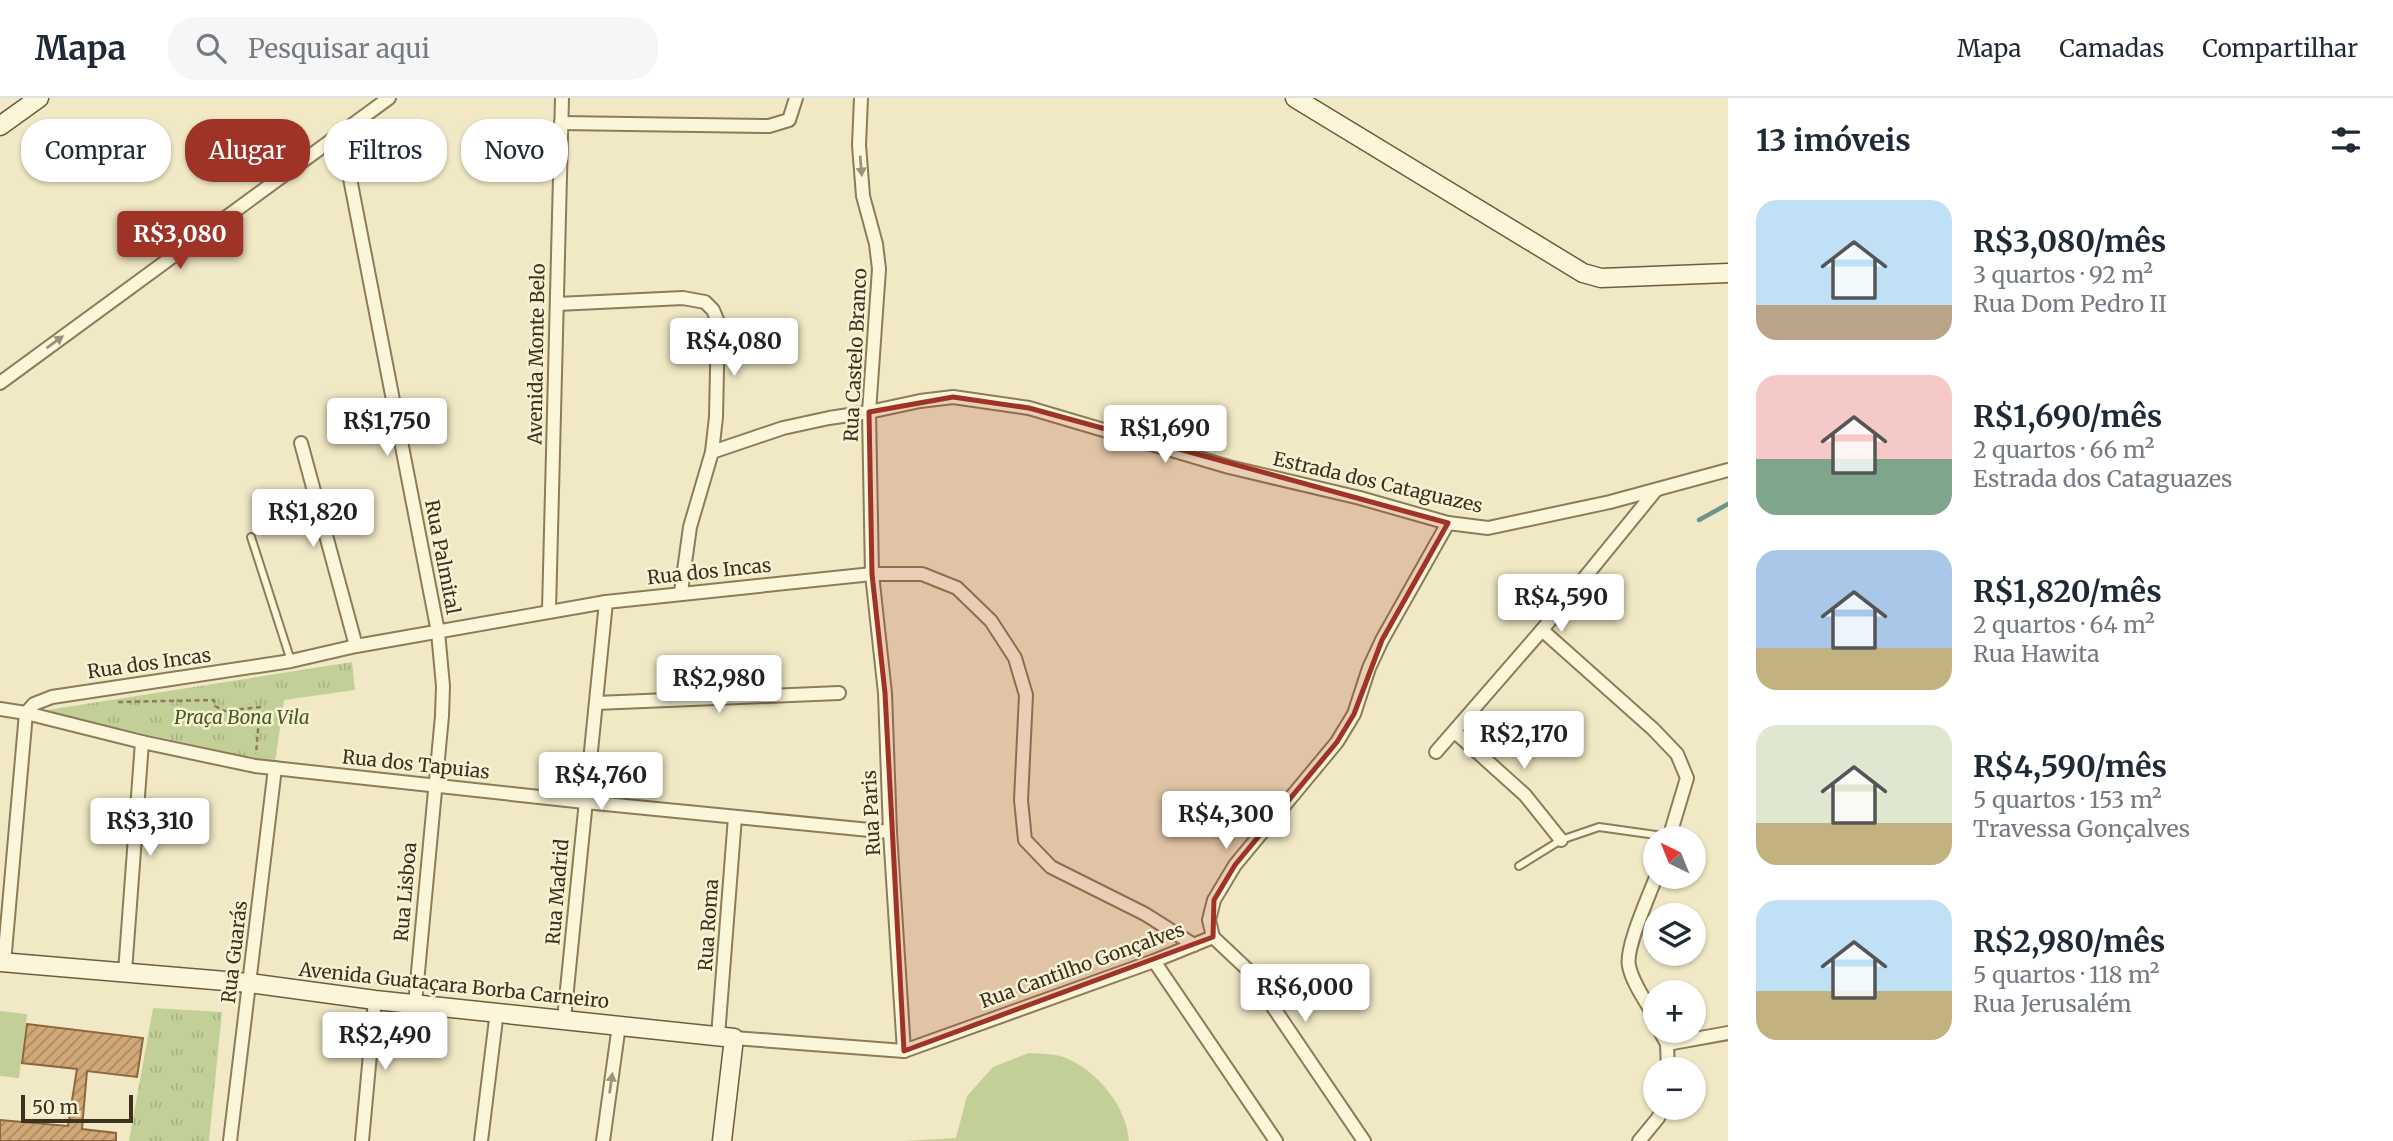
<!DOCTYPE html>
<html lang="pt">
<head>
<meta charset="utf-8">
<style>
	:root { --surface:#fff; --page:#f6f6f7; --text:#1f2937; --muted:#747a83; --line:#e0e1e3; --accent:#9f3426 }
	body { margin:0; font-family:Merriweather,serif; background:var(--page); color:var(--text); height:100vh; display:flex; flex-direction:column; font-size:26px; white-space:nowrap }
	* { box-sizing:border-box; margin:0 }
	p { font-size:23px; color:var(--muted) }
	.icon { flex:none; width:38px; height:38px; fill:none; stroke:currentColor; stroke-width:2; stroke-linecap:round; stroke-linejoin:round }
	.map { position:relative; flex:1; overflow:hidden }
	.sheet { display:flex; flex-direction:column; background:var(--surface); width:665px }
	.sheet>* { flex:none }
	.guide { position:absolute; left:21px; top:21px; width:665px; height:63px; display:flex; gap:14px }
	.needle { width:46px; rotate:317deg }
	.buttons { position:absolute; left:1643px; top:728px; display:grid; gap:14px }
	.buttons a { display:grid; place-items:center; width:63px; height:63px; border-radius:50%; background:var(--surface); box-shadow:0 2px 5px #0004; font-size:35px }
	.scale { position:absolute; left:21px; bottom:18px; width:112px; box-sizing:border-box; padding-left:7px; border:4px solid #3c301e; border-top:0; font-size:19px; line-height:24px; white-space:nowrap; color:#3c301e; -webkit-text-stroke:5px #f8f2d5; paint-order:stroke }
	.price { position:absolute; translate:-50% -60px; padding:0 16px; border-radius:7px; background:#fff; color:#222; font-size:23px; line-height:46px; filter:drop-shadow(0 2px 4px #0008) }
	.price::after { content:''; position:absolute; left:50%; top:42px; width:21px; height:16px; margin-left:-10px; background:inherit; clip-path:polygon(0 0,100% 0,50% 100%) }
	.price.on { background:var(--accent); color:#fff }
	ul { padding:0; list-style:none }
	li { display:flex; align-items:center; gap:21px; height:175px; padding:0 28px }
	li span { display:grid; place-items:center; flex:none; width:196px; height:140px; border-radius:21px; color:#555 }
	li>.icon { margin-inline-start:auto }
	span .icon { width:84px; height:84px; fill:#fffc; stroke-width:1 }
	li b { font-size:30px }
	h2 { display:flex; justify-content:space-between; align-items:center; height:84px; padding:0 28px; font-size:30px }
	.pill { padding:0 24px; border-radius:28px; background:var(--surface); box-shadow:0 2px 5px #0004; font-size:24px; line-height:63px }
	.pill.on { background:var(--accent); color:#fff }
	header { display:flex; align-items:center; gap:42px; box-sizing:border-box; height:98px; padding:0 35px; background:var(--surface); border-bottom:2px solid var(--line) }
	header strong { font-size:33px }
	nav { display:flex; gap:38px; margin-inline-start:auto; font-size:24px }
	.search { width:490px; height:63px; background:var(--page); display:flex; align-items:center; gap:18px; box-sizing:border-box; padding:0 24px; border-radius:28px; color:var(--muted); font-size:26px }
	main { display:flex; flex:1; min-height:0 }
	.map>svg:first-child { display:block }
</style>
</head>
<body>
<header>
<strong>Mapa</strong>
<div class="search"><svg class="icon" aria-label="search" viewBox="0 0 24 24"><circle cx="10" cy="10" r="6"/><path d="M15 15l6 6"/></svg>Pesquisar aqui</div>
<nav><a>Mapa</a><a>Camadas</a><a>Compartilhar</a></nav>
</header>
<main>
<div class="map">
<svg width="1728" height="1043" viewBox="0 0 1728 1043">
	<defs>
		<pattern id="grass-tufts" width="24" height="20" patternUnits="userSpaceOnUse" patternTransform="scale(1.75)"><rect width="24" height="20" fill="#c2d098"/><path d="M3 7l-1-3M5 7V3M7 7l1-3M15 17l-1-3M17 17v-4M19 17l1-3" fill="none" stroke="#a8b383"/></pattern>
		<pattern id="building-hatch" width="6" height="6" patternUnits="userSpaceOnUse" patternTransform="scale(1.75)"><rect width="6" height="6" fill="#d1a878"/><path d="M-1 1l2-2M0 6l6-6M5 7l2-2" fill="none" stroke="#ab8962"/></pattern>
	</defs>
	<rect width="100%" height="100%" fill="#f1e9c5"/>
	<g fill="url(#grass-tufts)">
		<path d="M352 564 355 592 284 602 275 665 41 613Z"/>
		<path d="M153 910 222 914 209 1043H129Z"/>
	</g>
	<g fill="#c2d098">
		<path d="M0 913 27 916 19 980 0 978Z"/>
		<path d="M1029 955C1042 956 1056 955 1068 961 1098 974 1127 1009 1129 1043H904L956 1040 967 998 993 969Z"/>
	</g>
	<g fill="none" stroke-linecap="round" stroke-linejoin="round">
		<path stroke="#6c938e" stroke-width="4.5" d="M1699 422 1728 406"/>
	</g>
	<path fill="url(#building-hatch)" stroke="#8e673e" stroke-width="2" d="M27 926 143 940 137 979 87 973 82 1031 116 1035V1043H0V1022L68 1028 77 971 22 965Z"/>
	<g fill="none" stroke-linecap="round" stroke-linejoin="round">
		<g stroke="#8d7b59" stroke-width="10">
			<g id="lane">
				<path d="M251 439 291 563"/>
				<path d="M1519 768 1561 742 1599 729 1670 739"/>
			</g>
		</g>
		<g stroke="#8d7b59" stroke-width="16">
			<g id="street">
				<path d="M861 0 859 47 863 98 876 146 879 171 869 314 872 476 885 595 890 734 904 953"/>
				<path d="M561 25 769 28 789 22 796 0"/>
				<path d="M341 34 438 534 443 588 442 618 415 906"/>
				<path d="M557 206 683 200 705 204 713 212 718 224 716 319 712 354"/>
				<path d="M0 285 389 0"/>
				<path d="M301 345 356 548"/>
				<path d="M681 494 690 429 712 354 783 330 829 320 869 314 920 303 953 299 1029 310 1229 369 1360 400 1448 425 1488 430 1610 404 1728 372"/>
				<path d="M549 512 562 0"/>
				<path d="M1542 532 1653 631 1677 656 1687 680 1669 740"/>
				<path d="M596 605 839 595"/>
				<path d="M0 611 26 615 34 606 52 599 291 563 356 548 606 504 872 476H922L957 490 991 523 1015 560 1026 597 1021 702 1025 742 1051 769 1145 816 1194 847"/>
				<path d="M1455 634 1525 697 1561 742"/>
				<path d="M1436 654 1542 532 1656 392"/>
				<path d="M1213 839 1248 872 1364 1043"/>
				<path d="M1154 863 1276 1043"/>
				<path d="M4 865 26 615 142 644 255 668 585 704 890 734"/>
				<path d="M125 874 142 644"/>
				<path d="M564 921 606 504"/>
				<path d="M1656 922C1647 904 1633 887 1629 868 1625 850 1649 798 1656 779"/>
				<path d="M1660 933 1667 946 1668 971"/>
				<path d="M718 938 735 719"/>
				<path d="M734 940 904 953 1154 863 1213 839 1209 822 1214 802 1235 767 1337 644 1354 616 1369 570 1382 542 1448 425"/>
				<path d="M1667 946 1728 935"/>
				<path d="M230 1043 275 670"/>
				<path d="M362 1043 375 902"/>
				<path d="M481 1043 497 913"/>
				<path d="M603 1043 619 927"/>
				<path d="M1639 1043 1658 1020 1663 1010"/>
			</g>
		</g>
		<g stroke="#6f5c3d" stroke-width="21">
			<g id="secondary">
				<path d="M1295 0 1583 175 1601 180 1728 175"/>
				<path d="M0 28 39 0"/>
				<path d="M0 864 249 885 375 902 734 940 722 1043"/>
			</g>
		</g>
		<path stroke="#8d7b59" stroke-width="2.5" stroke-dasharray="5 3.5" stroke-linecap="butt" d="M118 604 214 602 215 608 224 613 260 609 256 656"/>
		<use href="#lane" stroke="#fbf5d9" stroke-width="6"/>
		<use href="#street" stroke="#fbf5d9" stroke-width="12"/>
		<use href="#secondary" stroke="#fbf5d9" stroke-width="18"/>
	</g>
	<defs><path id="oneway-solid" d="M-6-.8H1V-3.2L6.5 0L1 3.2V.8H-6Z" transform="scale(1.75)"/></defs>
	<g fill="#9c927c">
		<use href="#oneway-solid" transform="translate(861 68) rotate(85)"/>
		<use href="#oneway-solid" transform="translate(55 244) rotate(-36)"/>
		<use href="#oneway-solid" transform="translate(611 985) rotate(-82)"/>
	</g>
	<path fill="#9f3426" fill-opacity="0.2" stroke="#9f3426" stroke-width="5" stroke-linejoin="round" d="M953 299 1029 310 1448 425 1382 542 1354 616 1337 644 1235 767 1214 802 1213 839 904 953 885 595 872 476 869 314Z"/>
	<g text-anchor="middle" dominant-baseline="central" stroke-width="5" stroke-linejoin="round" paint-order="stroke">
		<g font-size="19" fill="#3c301e" stroke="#f8f2d5">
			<text transform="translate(536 256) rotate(-89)">Avenida Monte Belo</text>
			<text transform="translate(855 257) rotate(-87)">Rua Castelo Branco</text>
			<text transform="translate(1378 384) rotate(13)">Estrada dos Cataguazes</text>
			<text transform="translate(443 459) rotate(79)">Rua Palmital</text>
			<text transform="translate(709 473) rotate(-6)">Rua dos Incas</text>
			<text transform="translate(149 565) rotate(-8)">Rua dos Incas</text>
			<text transform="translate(416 666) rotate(6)">Rua dos Tapuias</text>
			<text transform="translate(871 715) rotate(-93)">Rua Paris</text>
			<text transform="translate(405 794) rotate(-85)">Rua Lisboa</text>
			<text transform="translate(557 794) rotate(-85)">Rua Madrid</text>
			<text transform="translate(708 827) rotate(-86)">Rua Roma</text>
			<text transform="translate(234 854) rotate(-83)">Rua Guarás</text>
			<text transform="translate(1082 867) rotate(-20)">Rua Cantilho Gonçalves</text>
			<text transform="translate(454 887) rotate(6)">Avenida Guataçara Borba Carneiro</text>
		</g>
		<g font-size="19" font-style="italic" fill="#455a24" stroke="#f8f2d5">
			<text x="242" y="619">Praça Bona Vila</text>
		</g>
	</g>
</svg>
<div class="buttons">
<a><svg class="needle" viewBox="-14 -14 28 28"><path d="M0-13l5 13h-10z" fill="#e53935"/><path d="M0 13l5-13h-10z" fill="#747a83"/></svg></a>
<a><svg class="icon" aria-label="layers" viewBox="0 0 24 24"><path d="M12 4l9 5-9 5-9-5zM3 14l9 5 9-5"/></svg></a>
<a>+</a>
<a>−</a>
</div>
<div class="scale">50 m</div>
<b class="price on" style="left:180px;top:173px">R$3,080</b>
<b class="price" style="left:734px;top:280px">R$4,080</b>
<b class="price" style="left:387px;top:360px">R$1,750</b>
<b class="price" style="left:1165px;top:367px">R$1,690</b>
<b class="price" style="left:313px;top:451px">R$1,820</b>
<b class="price" style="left:1561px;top:536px">R$4,590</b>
<b class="price" style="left:719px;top:617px">R$2,980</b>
<b class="price" style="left:1524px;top:673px">R$2,170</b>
<b class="price" style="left:601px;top:714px">R$4,760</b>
<b class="price" style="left:1226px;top:753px">R$4,300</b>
<b class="price" style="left:150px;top:760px">R$3,310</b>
<b class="price" style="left:1305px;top:926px">R$6,000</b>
<b class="price" style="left:385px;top:974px">R$2,490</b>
<div class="guide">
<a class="pill">Comprar</a>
<a class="pill on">Alugar</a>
<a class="pill">Filtros</a>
<a class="pill">Novo</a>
</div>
</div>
<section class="sheet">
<h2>13 imóveis<svg class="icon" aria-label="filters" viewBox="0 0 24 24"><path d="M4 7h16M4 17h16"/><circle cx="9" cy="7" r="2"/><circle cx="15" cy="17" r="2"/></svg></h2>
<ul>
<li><span style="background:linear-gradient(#bfe0f5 75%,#b9a48a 0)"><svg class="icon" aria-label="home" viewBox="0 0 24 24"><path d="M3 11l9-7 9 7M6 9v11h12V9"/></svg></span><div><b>R$3,080/mês</b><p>3 quartos · 92 m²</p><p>Rua Dom Pedro II</p></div></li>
<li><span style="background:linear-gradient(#f6c9c9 60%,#7fa58c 0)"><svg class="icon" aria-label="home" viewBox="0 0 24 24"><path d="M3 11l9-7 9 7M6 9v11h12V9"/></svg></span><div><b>R$1,690/mês</b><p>2 quartos · 66 m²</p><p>Estrada dos Cataguazes</p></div></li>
<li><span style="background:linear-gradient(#a9c7e8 70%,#c2b280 0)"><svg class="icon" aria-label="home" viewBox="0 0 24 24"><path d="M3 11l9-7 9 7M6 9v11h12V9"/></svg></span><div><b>R$1,820/mês</b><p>2 quartos · 64 m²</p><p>Rua Hawita</p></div></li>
<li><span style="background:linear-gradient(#dfe7d0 70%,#c2b280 0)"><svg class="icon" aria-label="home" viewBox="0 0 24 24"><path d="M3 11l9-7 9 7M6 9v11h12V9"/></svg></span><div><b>R$4,590/mês</b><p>5 quartos · 153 m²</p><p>Travessa Gonçalves</p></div></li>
<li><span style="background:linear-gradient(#bfe0f5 65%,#c2b280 0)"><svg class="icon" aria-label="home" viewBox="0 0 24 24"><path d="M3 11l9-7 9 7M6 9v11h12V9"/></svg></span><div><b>R$2,980/mês</b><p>5 quartos · 118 m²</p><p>Rua Jerusalém</p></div></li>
</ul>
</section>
</main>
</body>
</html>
